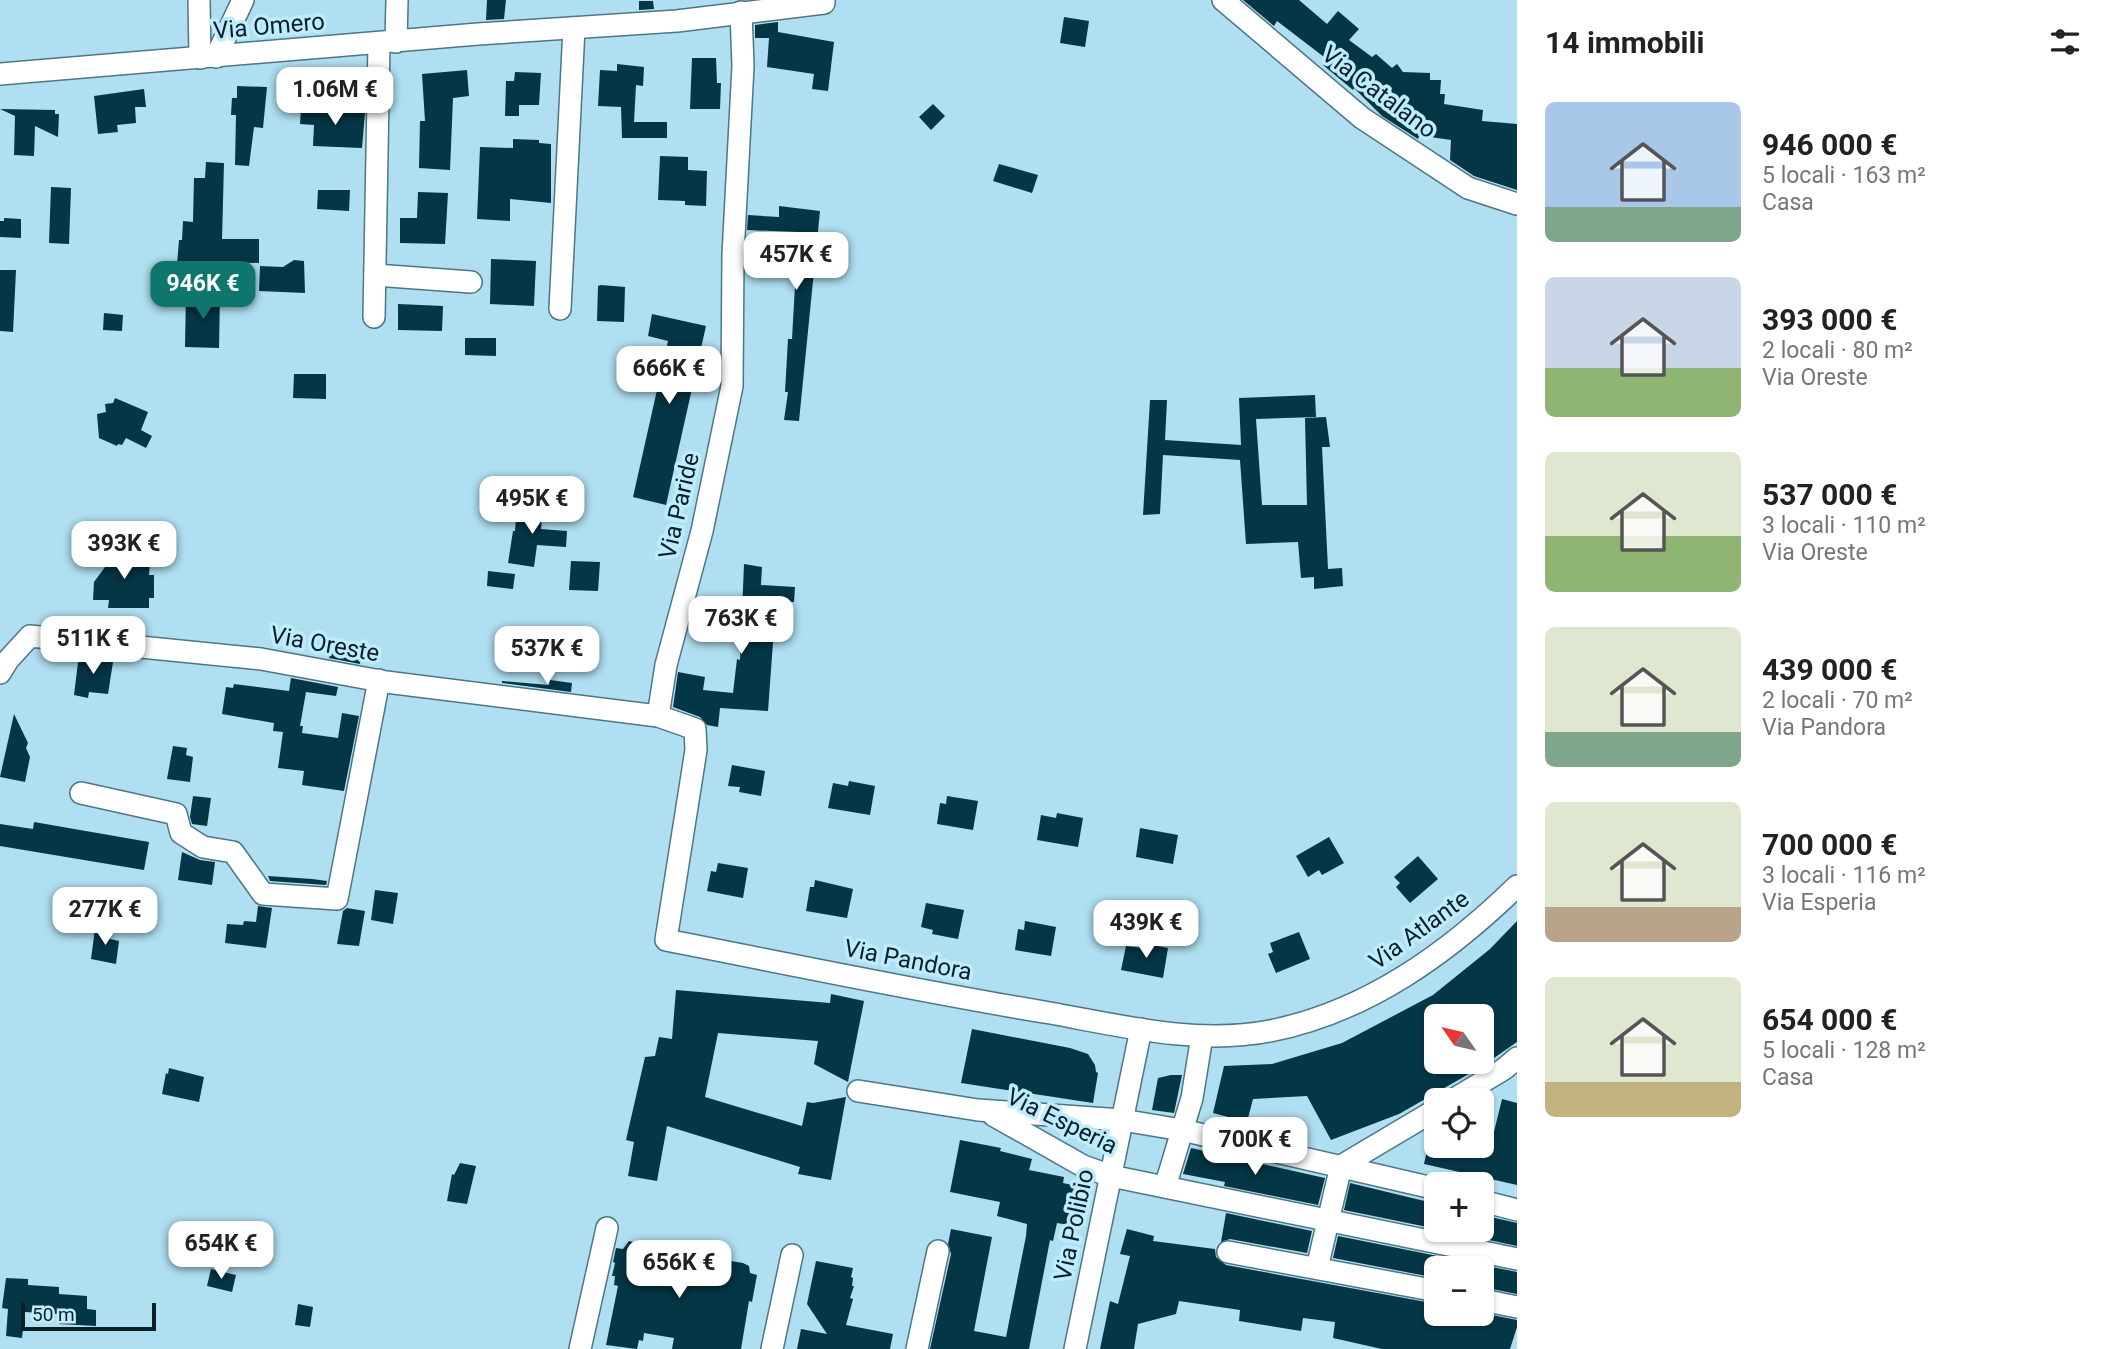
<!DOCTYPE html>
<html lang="it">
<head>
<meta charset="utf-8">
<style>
	:root { --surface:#fff; --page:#f6f6f6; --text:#222; --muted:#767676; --accent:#0f766e }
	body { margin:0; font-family:Roboto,sans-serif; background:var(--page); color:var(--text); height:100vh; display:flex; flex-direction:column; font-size:26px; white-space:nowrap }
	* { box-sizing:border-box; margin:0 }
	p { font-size:23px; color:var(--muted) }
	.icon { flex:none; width:38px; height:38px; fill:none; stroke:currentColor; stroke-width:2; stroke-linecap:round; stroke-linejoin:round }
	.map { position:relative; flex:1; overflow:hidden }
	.drawer { display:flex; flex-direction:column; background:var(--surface); width:595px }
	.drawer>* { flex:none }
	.needle { width:46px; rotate:304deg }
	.tools { position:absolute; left:1424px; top:1004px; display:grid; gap:14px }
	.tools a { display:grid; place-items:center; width:70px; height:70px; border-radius:10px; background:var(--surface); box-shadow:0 2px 5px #0004; font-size:35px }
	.scale { position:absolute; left:21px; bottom:18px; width:135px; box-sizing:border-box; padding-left:7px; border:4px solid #0d1f26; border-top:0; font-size:19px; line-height:24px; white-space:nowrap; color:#0d1f26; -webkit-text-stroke:5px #bcecfe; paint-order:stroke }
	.price { position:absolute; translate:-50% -60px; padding:0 16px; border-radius:14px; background:#fff; color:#222; font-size:23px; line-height:46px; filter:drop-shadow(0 2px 4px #0008) }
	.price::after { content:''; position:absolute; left:50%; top:42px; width:21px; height:16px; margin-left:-10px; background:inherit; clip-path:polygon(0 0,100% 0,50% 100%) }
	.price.selected { background:var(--accent); color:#fff }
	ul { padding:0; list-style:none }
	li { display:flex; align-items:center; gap:21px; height:175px; padding:0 28px }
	li span { display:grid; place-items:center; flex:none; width:196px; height:140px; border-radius:10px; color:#555 }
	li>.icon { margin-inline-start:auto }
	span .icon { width:84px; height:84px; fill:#fffc; stroke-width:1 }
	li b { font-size:30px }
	h2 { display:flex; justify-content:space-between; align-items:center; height:84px; padding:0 28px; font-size:30px }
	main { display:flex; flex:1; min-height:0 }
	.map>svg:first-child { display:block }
</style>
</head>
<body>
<main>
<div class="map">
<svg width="1517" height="1349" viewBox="0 0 1517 1349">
	<rect width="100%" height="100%" fill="#afdff1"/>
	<g fill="#053645" fill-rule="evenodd">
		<path d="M487 0H506L504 19 486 20Z"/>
		<path d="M1243 0H1299L1327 24 1338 11 1359 29 1349 40 1372 57 1376 54 1392 68 1397 64 1403 72 1430 73V80H1441L1440 94H1445L1444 104 1483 110 1482 121 1517 124V190L1474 176 1450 160 1451 140 1430 137 1421 132 1418 139 1382 116 1354 88 1353 90 1323 65 1328 60 1277 21 1274 26Z"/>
		<path d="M639 1H653L654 9 639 10Z"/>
		<path d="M1064 17 1089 21 1085 47 1060 43Z"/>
		<path d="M778 22V32L834 42 828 91 812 89 814 74 767 67 769 38H755V25Z"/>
		<path d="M692 58H716L717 83H721L720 109H690Z"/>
		<path d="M617 64 644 67 643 86 636 85 634 122H667V138H622L621 107 598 106 600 70 617 71Z"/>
		<path d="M467 70 469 96 453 98 450 170 419 168 420 121H425L422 74Z"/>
		<path d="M515 72 541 73 539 105H519V116H505L506 81H514Z"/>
		<path d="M237 86 267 87 263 128 254 127 249 166 235 165 236 115H231L232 98H237Z"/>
		<path d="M144 89 146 107H135L136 123 117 125 118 132 98 134 94 96Z"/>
		<path d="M933 104 945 116 931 130 919 117Z"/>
		<path d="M301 107 342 109V113H365L362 148 313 146 314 125 300 124Z"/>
		<path d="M0 109 55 110V114H59L58 137 35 126 34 156 14 155 15 116Z"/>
		<path d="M513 139 539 140V143L551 144V203L510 199V221L477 219 480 147 513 148Z"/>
		<path d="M660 156 688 157V170L707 171 706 206 685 205V201L658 200Z"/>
		<path d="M206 162 224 163 222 239H259V263L221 262V266L177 265 179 240H182L183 221 193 222 194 178H205Z"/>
		<path d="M999 164 1038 175 1032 193 993 181Z"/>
		<path d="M51 187 71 188 69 244 49 243Z"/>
		<path d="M318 190H350L349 211 317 209Z"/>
		<path d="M418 192 448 193 445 244 400 243V218H417Z"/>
		<path d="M779 206 820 211 799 421 784 420 788 392H785L788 339H792L798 232 747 230 748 215 779 217Z"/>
		<path d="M4 218 21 219V238L0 237V221H4Z"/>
		<path d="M491 259 536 261 534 306 490 304Z"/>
		<path d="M294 260 304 261 305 293 259 291 260 266 283 267Z"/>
		<path d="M0 270H16L13 332 0 331Z"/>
		<path d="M601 285 625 287 624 322 597 321 598 286Z"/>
		<path d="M186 294H220L219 348 185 347Z"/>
		<path d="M398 304 443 306 442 331 398 330Z"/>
		<path d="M104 313 123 315 122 331 103 330Z"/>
		<path d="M652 314 706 326 666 505 633 497 668 341 648 336Z"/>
		<path d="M465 338H496V356L465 355Z"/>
		<path d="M294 374H326V399L293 398Z"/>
		<path d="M1315 395 1316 417 1256 419 1262 505H1307L1305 418 1326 417 1330 447H1322L1328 569 1342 568 1343 586 1314 589V577L1301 578 1298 542 1246 544 1240 460 1163 455 1160 514 1143 515 1150 400H1167L1165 440 1241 445 1239 398Z"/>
		<path d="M115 398 148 412 141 430 152 436 146 448 126 438 122 445 118 444 117 446 99 438 97 414 106 412 105 404 113 403Z"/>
		<path d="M517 504 543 505 541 529 567 531 566 547 537 545 534 567 508 563 513 531H515Z"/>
		<path d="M105 548 129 549V560L150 562 149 575H154V598H149V608H108L109 600H93L94 582 105 567Z"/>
		<path d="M571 561 600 562 598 591 569 590Z"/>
		<path d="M744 564 762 567 761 585 795 587 794 602 776 601 768 711 720 708 718 727 707 725 700 717 673 707 678 672 705 677 703 690 733 693 737 659 740 660Z"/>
		<path d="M488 571 515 574 513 589 487 586Z"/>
		<path d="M331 645 362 650 360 664 329 658Z"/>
		<path d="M79 654 101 657V660L113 662 108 694 89 692 88 698 74 695Z"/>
		<path d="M291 678 338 687 336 696 306 692 300 726H303L302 733 338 738 342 713 359 716 344 791 302 785 304 771 278 768 283 732 273 731 274 723 222 714 226 687 233 688 234 684 289 691Z"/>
		<path d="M550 680 572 683 571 692 502 683V681L549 685Z"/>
		<path d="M14 714 28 743 26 748 30 757 25 782 0 777Z"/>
		<path d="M173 746 187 748 186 755 193 757 190 782 167 779Z"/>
		<path d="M732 765 765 771 761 796 739 792 740 787 728 786Z"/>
		<path d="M849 781 875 786 870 815 828 808 833 783 848 786Z"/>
		<path d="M193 796 211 798 207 826 192 824 190 817Z"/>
		<path d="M947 796 978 801 973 830 937 824 940 803 946 804Z"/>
		<path d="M1057 813 1083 818 1078 847 1037 840 1041 815 1056 818Z"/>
		<path d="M34 822 149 842 144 870 0 846V824L33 829Z"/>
		<path d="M1140 828 1178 835 1173 864 1136 857Z"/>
		<path d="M1329 837 1344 863 1322 875 1319 870 1308 877 1296 856Z"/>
		<path d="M182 852 200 860 215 862 212 885 178 880Z"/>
		<path d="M1418 856 1438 879 1410 903 1396 887 1400 883 1394 877Z"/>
		<path d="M718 863 748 868 743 898 707 891 711 871 716 872Z"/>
		<path d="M268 876 312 879 327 881 326 885 270 881Z"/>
		<path d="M815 880 853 889 847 918 806 911 810 887H814Z"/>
		<path d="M375 890 398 893 393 924 371 920Z"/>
		<path d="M926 903 964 910 958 939 932 934 933 930 921 927Z"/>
		<path d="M258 906 272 908 266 948 225 943 227 924 243 925 244 921 256 922Z"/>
		<path d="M347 908 365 911 359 946 337 944 343 911Z"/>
		<path d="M1025 921 1056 927 1051 956 1015 950 1018 929 1024 930Z"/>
		<path d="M1517 921V1042L1481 1067 1399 1114 1331 1140 1307 1096 1253 1099 1247 1122 1213 1113 1224 1066 1272 1064 1342 1043 1433 995 1490 949ZM1437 1017H1482V1062H1437Z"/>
		<path d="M95 929 112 931 110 939 119 941 116 964 91 959Z"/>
		<path d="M1299 932 1310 959 1276 973 1268 954 1273 952 1270 943Z"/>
		<path d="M1142 943 1168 948 1163 978 1121 970 1126 946 1141 948Z"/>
		<path d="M676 990 830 1003 831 994 864 1001 848 1082 814 1064 818 1041 718 1033 705 1097 802 1126 807 1102 813 1103 846 1097 831 1180 798 1174 800 1167 667 1126 657 1181 628 1176 634 1142 626 1140 645 1057 655 1056 659 1037 672 1039Z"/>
		<path d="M972 1029 1070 1048 1088 1054 1095 1065 1096 1072 1098 1073 1093 1103 961 1083Z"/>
		<path d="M169 1068 204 1077 199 1102 162 1094 166 1073 168 1074Z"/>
		<path d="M1171 1075H1182L1174 1113 1152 1110 1158 1078Z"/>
		<path d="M1502 1099 1517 1103V1185L1424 1164 1428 1146H1482V1142L1491 1144Z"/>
		<path d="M960 1140 1001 1148 1000 1151 1032 1159 1029 1170 1064 1177 1063 1183 1077 1186 1069 1225 1057 1223 1053 1241 1050 1240 1029 1349H930L951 1254 948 1244 951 1229 992 1237 974 1331 1006 1337 1026 1236 1027 1224 997 1216 1000 1202 950 1192Z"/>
		<path d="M1191 1148 1325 1178 1318 1205 1224 1186 1225 1182 1183 1174Z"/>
		<path d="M460 1163 476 1166 467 1204 447 1201 452 1174 454 1175Z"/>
		<path d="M1350 1183 1437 1204V1229L1344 1210Z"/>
		<path d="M1226 1213 1312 1231 1307 1253 1230 1239 1221 1242Z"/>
		<path d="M1482 1215 1517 1223V1246L1442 1230H1482Z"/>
		<path d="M1127 1229 1154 1236 1153 1241 1215 1249 1216 1257 1226 1265 1437 1304V1314L1482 1313 1517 1320V1327L1510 1349H1382L1333 1338 1335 1322 1303 1318 1301 1331 1239 1321 1240 1310 1179 1301 1176 1314 1138 1324 1134 1349H1100L1110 1301 1118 1304 1130 1256 1120 1254Z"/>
		<path d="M1338 1236 1517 1272V1294L1482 1287V1269H1437V1278L1333 1258Z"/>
		<path d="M629 1241 664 1250V1254L711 1263 712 1259 730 1263 731 1261 743 1263 749 1266 750 1273 757 1275 752 1302 749 1301 741 1349H672L674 1338 644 1333 643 1341 639 1340 637 1349 606 1345 618 1286 614 1285 615 1276H612L615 1263 613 1262 616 1248 623 1249Z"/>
		<path d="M816 1261 853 1268 851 1277 853 1278 852 1286H854L850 1298 853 1299 846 1325 893 1334 890 1349H797L801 1329 827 1334 807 1304Z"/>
		<path d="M211 1269 236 1275 232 1292 207 1286Z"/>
		<path d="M6 1278 28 1279V1285L59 1287V1294L87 1296V1309L96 1310V1326L59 1324 60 1314 25 1312 22 1338 6 1336 8 1309 2 1308Z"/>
		<path d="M298 1304 313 1307 310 1327 295 1325Z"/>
	</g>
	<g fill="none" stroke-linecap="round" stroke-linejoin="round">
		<g stroke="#4b7788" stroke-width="24">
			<g id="street">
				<path d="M199 0 200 58"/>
				<path d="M1223 0 1362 118 1468 188 1517 204"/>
				<path d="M396 42 397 0"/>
				<path d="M216 57 243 0"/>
				<path d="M0 74 478 34 677 21 824 3V0"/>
				<path d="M375 275 471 282"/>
				<path d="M560 309 574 28"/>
				<path d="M374 317 379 43"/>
				<path d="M0 673 8 660 30 636 261 659 386 682 658 716 695 729 696 750 666 940C794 965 922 992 1050 1013 1122 1026 1197 1045 1270 1031 1367 1012 1448 953 1517 886"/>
				<path d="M658 716 666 665 702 531 732 386 733 255 743 66 741 12"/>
				<path d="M81 793 176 814 181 833 203 847 233 852 263 894 337 899 379 680"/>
				<path d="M858 1091 978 1110 1122 1120 1182 1130 1437 1189"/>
				<path d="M1451 1101 1504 1069 1517 1058"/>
				<path d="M993 1115 1083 1166 1111 1176 1517 1259"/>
				<path d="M1165 1187 1192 1098 1202 1036"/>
				<path d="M1482 1201 1517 1210"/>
				<path d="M1228 1252 1437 1291"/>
				<path d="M1317 1268 1341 1166 1437 1109"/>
				<path d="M1482 1300 1517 1307"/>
				<path d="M580 1349 607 1228"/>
				<path d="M772 1349 792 1255"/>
				<path d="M917 1349 938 1251"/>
				<path d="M1075 1349 1141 1029"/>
			</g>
		</g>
		<use href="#street" stroke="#fff" stroke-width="21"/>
	</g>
	<g text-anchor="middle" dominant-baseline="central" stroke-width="7" stroke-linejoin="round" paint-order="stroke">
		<g font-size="24" fill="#0d1f26" stroke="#bcecfe">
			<text transform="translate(269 26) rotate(-5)">Via Omero</text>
			<text transform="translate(1379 92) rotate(37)">Via Catalano</text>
			<text transform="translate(679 506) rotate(-77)">Via Paride</text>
			<text transform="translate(325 644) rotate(10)">Via Oreste</text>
			<text transform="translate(1419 930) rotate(-36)">Via Atlante</text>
			<text transform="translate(908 960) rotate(11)">Via Pandora</text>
			<text transform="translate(1062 1121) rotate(26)">Via Esperia</text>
			<text transform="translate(1074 1225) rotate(-78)">Via Polibio</text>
		</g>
	</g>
</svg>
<div class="tools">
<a><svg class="needle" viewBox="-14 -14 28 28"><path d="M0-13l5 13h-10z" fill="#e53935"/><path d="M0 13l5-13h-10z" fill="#767676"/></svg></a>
<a><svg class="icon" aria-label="locate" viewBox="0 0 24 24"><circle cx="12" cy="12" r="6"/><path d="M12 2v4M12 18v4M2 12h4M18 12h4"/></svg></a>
<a>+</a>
<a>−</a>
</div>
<div class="scale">50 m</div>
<b class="price" style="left:335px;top:127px">1.06M €</b>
<b class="price" style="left:796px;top:292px">457K €</b>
<b class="price selected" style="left:203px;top:321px">946K €</b>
<b class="price" style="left:669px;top:406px">666K €</b>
<b class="price" style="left:532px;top:536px">495K €</b>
<b class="price" style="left:124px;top:581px">393K €</b>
<b class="price" style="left:741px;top:656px">763K €</b>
<b class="price" style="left:93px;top:676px">511K €</b>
<b class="price" style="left:547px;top:686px">537K €</b>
<b class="price" style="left:105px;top:947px">277K €</b>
<b class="price" style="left:1146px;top:960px">439K €</b>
<b class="price" style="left:1255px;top:1177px">700K €</b>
<b class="price" style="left:221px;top:1281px">654K €</b>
<b class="price" style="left:679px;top:1300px">656K €</b>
</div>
<section class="drawer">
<h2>14 immobili<svg class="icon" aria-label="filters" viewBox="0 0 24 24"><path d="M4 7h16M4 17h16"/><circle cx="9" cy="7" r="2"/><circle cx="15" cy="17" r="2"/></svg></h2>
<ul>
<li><span style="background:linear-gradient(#a9c7e8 75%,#7fa58c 0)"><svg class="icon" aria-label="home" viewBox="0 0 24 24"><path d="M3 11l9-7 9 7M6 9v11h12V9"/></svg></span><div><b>946 000 €</b><p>5 locali · 163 m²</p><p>Casa</p></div></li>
<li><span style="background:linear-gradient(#c9d6e8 65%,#8fb573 0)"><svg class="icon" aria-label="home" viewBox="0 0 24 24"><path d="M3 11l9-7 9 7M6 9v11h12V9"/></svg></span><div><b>393 000 €</b><p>2 locali · 80 m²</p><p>Via Oreste</p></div></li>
<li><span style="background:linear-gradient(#dfe7d0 60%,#8fb573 0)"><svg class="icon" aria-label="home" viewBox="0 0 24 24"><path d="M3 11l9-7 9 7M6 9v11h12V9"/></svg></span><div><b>537 000 €</b><p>3 locali · 110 m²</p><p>Via Oreste</p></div></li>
<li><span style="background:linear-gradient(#dfe7d0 75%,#7fa58c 0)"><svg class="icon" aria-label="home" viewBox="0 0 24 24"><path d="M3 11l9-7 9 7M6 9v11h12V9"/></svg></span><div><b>439 000 €</b><p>2 locali · 70 m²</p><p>Via Pandora</p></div></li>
<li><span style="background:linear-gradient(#dfe7d0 75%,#b9a48a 0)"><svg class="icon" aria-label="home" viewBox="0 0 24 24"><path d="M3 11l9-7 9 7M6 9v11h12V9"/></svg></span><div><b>700 000 €</b><p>3 locali · 116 m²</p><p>Via Esperia</p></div></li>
<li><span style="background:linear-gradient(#dfe7d0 75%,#c2b280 0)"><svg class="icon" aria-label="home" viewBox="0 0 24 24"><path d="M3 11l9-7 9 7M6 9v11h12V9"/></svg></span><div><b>654 000 €</b><p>5 locali · 128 m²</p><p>Casa</p></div></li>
</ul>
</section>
</main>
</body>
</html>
